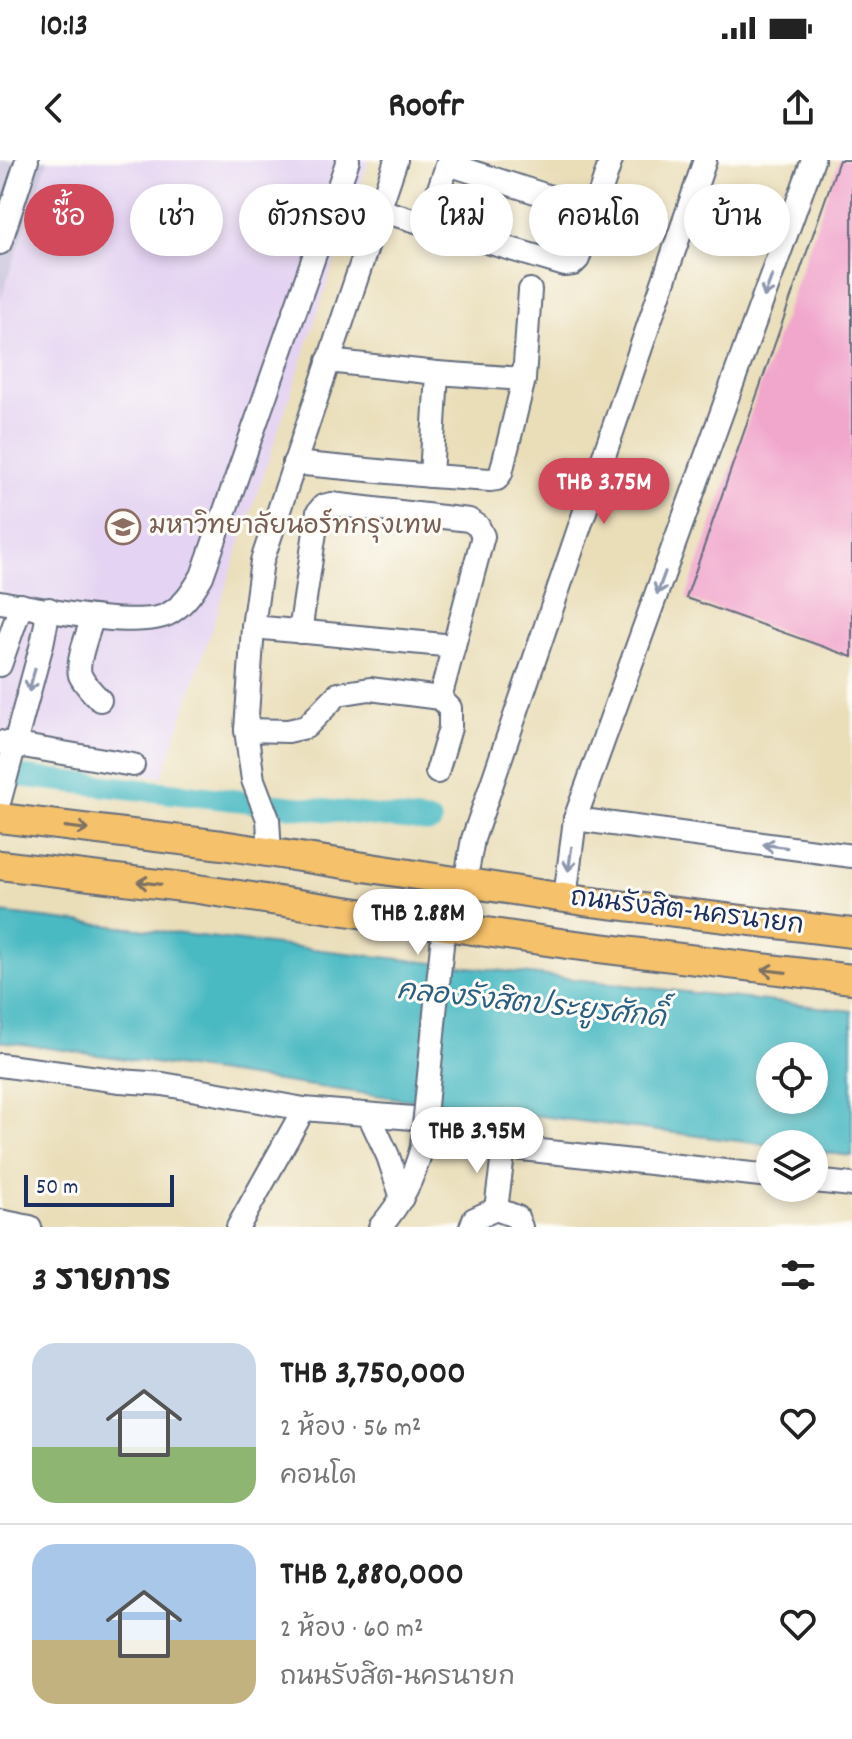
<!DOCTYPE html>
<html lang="th">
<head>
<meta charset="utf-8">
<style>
	:root { --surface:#fff; --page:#f2f2f2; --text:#222; --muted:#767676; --line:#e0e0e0; --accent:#d1495b }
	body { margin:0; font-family:Dekko,"Playpen Sans Thai",sans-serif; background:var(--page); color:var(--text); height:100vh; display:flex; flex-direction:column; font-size:30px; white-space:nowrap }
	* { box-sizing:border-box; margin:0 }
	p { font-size:26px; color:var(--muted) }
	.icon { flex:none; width:44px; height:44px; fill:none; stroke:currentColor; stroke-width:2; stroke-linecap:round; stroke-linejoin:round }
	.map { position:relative; height:1067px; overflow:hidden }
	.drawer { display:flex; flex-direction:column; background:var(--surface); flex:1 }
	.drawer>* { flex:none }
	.hud { position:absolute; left:24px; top:24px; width:804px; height:72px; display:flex; gap:16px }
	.buttons { position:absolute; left:756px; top:882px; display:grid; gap:16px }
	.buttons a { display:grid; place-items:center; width:72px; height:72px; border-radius:50%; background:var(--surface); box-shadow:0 4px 12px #0003; font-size:40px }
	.scale { position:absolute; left:24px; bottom:20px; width:150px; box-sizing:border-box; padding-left:8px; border:4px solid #1b2f5e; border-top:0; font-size:22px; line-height:28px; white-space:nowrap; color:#1b2f5e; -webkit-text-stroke:6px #fdfcf7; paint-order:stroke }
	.price { position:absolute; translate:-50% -68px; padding:0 18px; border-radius:28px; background:#fff; color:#222; font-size:26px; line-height:52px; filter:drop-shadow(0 2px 4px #0008) }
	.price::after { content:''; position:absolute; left:50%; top:48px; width:24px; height:18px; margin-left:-12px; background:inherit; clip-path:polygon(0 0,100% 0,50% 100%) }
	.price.selected { background:var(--accent); color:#fff }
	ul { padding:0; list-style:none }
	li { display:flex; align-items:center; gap:24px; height:200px; padding:0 32px }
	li+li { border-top:2px solid var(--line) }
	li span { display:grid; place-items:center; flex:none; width:224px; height:160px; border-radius:24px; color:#555 }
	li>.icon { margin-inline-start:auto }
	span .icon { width:96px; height:96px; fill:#fffc; stroke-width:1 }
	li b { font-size:34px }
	h2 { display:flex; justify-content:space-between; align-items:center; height:96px; padding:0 32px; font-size:34px }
	.tag { padding:0 28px; border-radius:36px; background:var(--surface); box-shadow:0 4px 12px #0003; font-size:28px; line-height:72px }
	.tag.selected { background:var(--accent); color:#fff }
	.status { display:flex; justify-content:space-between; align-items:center; height:56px; padding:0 40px; background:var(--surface); direction:ltr }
	.status svg { height:22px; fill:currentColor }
	header { display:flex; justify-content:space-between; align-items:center; height:104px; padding:0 32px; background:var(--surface); font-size:36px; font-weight:700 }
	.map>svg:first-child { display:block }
</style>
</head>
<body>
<div class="status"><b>10:13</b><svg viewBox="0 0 49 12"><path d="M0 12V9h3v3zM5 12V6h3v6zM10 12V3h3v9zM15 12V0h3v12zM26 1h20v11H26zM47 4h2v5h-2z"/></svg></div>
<header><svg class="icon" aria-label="back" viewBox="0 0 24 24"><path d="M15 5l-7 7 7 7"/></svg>Roofr<svg class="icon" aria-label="share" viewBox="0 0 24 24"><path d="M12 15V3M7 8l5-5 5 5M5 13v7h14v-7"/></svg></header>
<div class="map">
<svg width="852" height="1067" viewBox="0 0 852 1067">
	<rect width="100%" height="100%" fill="#fdfcf7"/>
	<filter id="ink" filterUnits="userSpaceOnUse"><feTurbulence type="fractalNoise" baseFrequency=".0125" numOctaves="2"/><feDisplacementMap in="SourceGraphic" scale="16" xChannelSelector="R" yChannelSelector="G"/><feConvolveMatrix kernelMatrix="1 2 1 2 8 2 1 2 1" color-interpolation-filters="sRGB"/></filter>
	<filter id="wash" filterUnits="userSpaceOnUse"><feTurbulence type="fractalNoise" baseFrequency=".006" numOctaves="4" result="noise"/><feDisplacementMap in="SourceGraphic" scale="32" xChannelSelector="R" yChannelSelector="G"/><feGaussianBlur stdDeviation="1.8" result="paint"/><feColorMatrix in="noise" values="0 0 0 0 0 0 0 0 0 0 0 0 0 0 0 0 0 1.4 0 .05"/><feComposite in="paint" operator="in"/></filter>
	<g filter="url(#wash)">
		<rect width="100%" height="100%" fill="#eadeb9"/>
		<path fill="#e4d3f2" d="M48 0H369L162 617 0 593V141Z"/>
		<path fill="#c6c0da" d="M0 0H48L0 141Z"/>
		<path fill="#4ab9c2" stroke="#327490" stroke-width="2" fill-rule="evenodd" d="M0 753 852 851V996L814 991V984H770V985L396 938 0 881ZM770 896H814V940H770Z"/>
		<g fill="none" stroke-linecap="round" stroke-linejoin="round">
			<path stroke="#4ab9c2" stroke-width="22" d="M0 614 431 662"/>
		</g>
		<g id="blocks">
			<path fill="#f1a6cc" d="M839 0H852V497L686 438Z"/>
		</g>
	</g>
	<g filter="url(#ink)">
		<use href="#blocks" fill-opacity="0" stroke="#636c7e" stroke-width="2"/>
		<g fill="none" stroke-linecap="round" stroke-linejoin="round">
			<g stroke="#636c7e" stroke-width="26">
				<g id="minor">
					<path d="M448 4 594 51"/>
					<path d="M379 50 565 105 573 104 578 99 611 0"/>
					<path d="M427 63 449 0"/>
					<path d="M0 83 27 0"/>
					<path d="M437 213 524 219"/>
					<path d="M294 303 431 316 437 213 328 201"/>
					<path d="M431 316 490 320 497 319 501 313 524 219 530 130"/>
					<path d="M0 442C37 448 141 471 170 453 185 444 193 431 202 416L348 0"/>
					<path d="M93 457C89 470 76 502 80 515 84 524 93 533 100 540"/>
					<path d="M253 467 454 486"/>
					<path d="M300 472 318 352 323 346 331 344 469 360 478 366 483 376 440 538"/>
					<path d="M0 505 21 445"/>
					<path d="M246 570 288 571 306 567 338 534 370 529 440 538 450 548V568L437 612"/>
					<path d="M0 582 133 605"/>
					<path d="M0 639 42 484 49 449"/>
					<path d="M575 659 852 696"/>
					<path d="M270 693 268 659 253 620 246 570 253 467 262 401 396 0"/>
					<path d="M465 723 473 679 705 0"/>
					<path d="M565 738 575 659 813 0"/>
					<path d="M437 833 444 766"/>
					<path d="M0 905 120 921 163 924 304 949 449 961 479 972 504 987 770 1016"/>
					<path d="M369 955 388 996 402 1038"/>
					<path d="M814 1021 852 1025"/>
					<path d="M496 1049 504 987"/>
					<path d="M0 1061 30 1067"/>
					<path d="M238 1067 304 949"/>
					<path d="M380 1067C402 1042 413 1019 422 987"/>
					<path d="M471 1067 474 1059 496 1049 517 1057 521 1067"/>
				</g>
			</g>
			<g stroke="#636c7e" stroke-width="32">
				<g id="major">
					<path d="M0 658 222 685 584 741 852 773"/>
					<path d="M0 705 191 728 567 784 852 819"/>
				</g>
			</g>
			<use href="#minor" stroke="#fff" stroke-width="22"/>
			<use href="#major" stroke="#f5c16b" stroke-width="28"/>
			<g stroke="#636c7e" stroke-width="26" stroke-linecap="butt">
				<path id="minor-bridge" d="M422 987 437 833"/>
			</g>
			<use href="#minor-bridge" stroke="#fff" stroke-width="22"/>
		</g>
		<defs><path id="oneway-shaft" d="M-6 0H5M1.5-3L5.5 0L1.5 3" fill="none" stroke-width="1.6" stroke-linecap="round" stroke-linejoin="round" transform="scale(2)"/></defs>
		<g stroke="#8d97ae">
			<use href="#oneway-shaft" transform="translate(768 126) rotate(110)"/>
			<use href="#oneway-shaft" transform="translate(661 423) rotate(110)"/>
			<use href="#oneway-shaft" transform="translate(32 520) rotate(105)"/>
			<use href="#oneway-shaft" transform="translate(775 686) rotate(-172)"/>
			<use href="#oneway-shaft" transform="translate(570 699) rotate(98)"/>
		</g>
		<g stroke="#7d7164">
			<use href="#oneway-shaft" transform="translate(77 668) rotate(7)"/>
			<use href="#oneway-shaft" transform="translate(149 723) rotate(-173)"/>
			<use href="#oneway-shaft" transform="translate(774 811) rotate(-173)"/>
		</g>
	</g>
	<defs>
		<g id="university-ring" transform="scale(1.8)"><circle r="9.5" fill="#fdfcf7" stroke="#8d6e63" stroke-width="1.5"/><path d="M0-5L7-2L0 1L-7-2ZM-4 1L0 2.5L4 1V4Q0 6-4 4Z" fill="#8d6e63"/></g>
	</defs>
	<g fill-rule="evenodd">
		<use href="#university-ring" x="123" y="367"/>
	</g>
	<g text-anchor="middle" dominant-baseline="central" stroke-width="6" stroke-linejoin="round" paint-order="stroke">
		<g font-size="26" fill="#785e54" stroke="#fdfcf7" text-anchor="start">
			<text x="149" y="367">มหาวิทยาลัยนอร์ทกรุงเทพ</text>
		</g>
		<g font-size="26" fill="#1b2f5e" stroke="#fdfcf7">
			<text transform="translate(687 753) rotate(7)">ถนนรังสิต-นครนายก</text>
		</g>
		<g font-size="28" font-style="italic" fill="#2b5f81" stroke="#fdfcf7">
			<text transform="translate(531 847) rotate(6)">คลองรังสิตประยูรศักดิ์</text>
		</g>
	</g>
</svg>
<div class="buttons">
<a><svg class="icon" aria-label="locate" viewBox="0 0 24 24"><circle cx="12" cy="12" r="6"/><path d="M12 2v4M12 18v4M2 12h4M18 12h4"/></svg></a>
<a><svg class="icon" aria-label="layers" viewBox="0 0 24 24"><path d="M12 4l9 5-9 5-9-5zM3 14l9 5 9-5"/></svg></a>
</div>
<div class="scale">50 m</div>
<b class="price selected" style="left:604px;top:366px">THB 3.75M</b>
<b class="price" style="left:418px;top:797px">THB 2.88M</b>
<b class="price" style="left:477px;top:1015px">THB 3.95M</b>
<div class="hud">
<a class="tag selected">ซื้อ</a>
<a class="tag">เช่า</a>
<a class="tag">ตัวกรอง</a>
<a class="tag">ใหม่</a>
<a class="tag">คอนโด</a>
<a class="tag">บ้าน</a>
</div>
</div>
<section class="drawer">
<h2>3 รายการ<svg class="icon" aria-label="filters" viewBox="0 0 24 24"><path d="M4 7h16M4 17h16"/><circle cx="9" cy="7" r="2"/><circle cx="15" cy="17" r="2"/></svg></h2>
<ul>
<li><span style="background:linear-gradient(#c9d6e8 65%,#8fb573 0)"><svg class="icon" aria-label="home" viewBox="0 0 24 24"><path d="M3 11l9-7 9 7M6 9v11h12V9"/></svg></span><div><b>THB 3,750,000</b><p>2 ห้อง · 56 m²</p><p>คอนโด</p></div><svg class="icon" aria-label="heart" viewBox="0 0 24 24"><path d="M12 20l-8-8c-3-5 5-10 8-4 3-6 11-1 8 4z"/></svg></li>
<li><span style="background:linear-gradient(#a9c7e8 60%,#c2b280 0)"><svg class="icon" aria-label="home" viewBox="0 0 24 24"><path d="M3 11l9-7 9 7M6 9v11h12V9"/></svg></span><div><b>THB 2,880,000</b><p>2 ห้อง · 60 m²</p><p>ถนนรังสิต-นครนายก</p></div><svg class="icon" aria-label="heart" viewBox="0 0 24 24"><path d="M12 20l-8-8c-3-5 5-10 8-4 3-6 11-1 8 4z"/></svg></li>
</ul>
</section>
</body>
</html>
